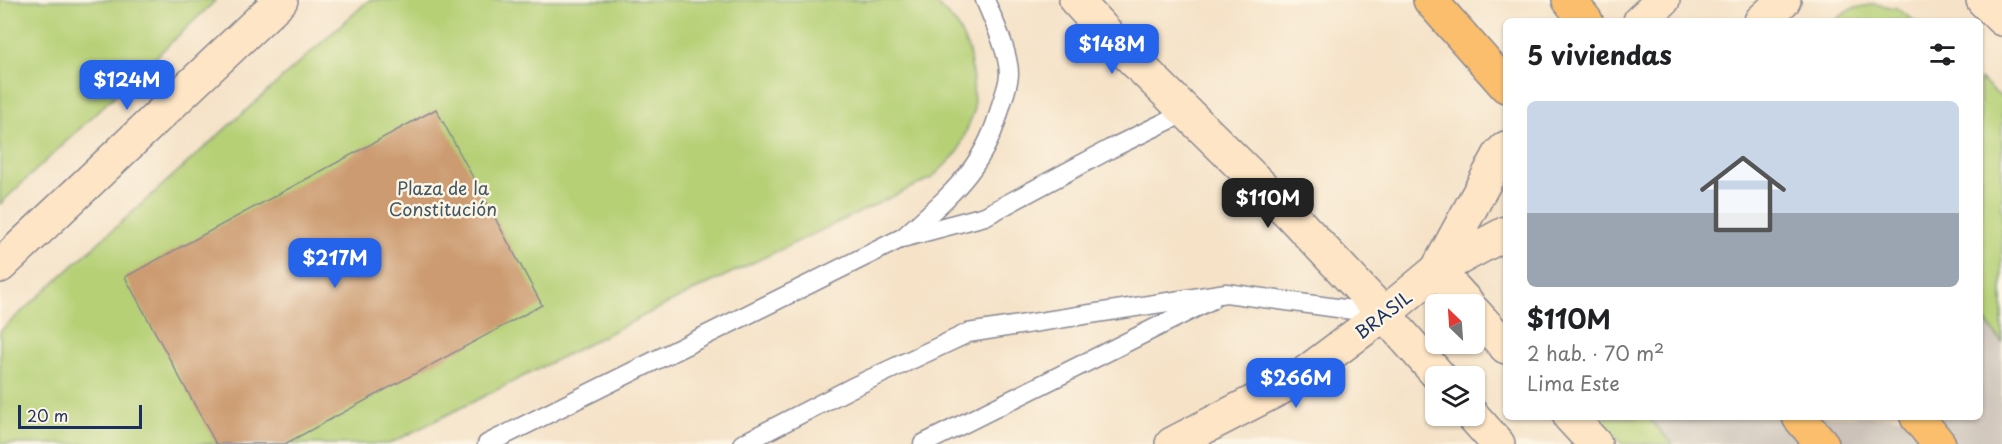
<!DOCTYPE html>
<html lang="es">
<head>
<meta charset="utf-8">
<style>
	:root { --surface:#fff; --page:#f6f6f6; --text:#202124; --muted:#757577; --line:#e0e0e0; --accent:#2563eb }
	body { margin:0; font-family:"Playpen Sans",sans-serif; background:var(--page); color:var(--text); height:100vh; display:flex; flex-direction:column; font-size:22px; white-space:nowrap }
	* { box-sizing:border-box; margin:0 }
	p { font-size:20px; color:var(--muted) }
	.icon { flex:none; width:33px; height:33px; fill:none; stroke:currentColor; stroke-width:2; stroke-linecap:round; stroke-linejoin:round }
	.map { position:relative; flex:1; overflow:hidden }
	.panel { position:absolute; left:1503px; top:18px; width:480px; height:402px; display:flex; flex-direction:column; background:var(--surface); border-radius:9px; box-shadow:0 2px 4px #0004 }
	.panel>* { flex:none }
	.needle { width:39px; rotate:335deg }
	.tools { position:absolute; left:1425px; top:294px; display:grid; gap:12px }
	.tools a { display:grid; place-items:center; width:60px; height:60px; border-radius:9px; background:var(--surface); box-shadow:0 2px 4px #0004; font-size:30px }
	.scale { position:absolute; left:18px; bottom:15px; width:124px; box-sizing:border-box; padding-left:6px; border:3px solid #1b2f5e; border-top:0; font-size:16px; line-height:21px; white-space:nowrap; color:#1b2f5e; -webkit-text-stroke:4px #fcf5e5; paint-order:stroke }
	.price { position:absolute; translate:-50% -51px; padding:0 14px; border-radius:12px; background:var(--accent); color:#fff; font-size:20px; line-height:39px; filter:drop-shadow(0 2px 3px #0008) }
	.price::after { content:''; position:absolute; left:50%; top:36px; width:18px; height:14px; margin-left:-9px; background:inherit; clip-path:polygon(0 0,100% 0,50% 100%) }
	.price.on { background:#222; color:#fff }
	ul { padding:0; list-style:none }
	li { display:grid; align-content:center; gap:12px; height:318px; padding:0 24px }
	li+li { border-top:2px solid var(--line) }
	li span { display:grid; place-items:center; height:186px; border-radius:9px; color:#555 }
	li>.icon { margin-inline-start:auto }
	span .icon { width:108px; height:108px; fill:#fffc; stroke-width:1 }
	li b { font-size:26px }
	h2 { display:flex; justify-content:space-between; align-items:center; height:72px; padding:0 24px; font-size:26px }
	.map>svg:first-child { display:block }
</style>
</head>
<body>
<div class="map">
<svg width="2002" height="444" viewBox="0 0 2002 444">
	<rect width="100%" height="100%" fill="#fcf5e5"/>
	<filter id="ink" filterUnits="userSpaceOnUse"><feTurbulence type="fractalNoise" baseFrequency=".0167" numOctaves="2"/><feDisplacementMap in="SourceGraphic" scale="12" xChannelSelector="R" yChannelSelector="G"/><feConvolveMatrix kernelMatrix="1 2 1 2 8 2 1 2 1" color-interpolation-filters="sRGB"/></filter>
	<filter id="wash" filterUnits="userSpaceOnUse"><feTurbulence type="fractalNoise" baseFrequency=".008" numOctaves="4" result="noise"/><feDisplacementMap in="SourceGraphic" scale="24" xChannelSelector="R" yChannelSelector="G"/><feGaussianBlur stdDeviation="1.35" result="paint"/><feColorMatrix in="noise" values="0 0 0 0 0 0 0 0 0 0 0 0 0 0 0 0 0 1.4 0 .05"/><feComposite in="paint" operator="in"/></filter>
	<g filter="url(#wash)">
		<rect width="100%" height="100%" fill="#f5e2c7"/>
		<path fill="#ccc2b9" d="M1980 315 2002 342V444H1672L1648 417H1980Z"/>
		<g fill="#b6d076" stroke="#68806a" stroke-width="1.5">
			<path d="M0 0H216L0 204Z"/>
			<path d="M369 0H933L957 25 969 51 973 79 974 111 958 152 932 178 691 292 389 444H0V331Z"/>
			<path d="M1874 4 1896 8 1915 21H1834L1851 9Z"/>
			<path d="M1980 79 2002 98V342L1980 315Z"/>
			<path d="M1596 417H1648L1672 444H1622Z"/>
		</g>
		<g id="blocks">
			<path fill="#cc9b71" d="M436 109 542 305 285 444H216L125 277Z"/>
		</g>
	</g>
	<g filter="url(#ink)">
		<use href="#blocks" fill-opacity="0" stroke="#888892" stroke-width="1.5"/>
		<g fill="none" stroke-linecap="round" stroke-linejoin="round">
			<g stroke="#888892" stroke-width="21">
				<g id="lane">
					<path d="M906 235C951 194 986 167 1001 105 1004 96 1009 83 1009 74 1009 53 993 19 985 0"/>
					<path d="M487 444 902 238 985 216 1110 149 1186 112"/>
					<path d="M742 444 851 388 968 333 1226 293 1382 314"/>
					<path d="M923 444 1211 300"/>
				</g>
			</g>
			<g stroke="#888892" stroke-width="36">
				<g id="secondary">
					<path d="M1076 0 1108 35 1290 214 1384 314 1439 376"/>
					<path d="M1983 0 2002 19"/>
					<path d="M1640 21 1663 0"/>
					<path d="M1761 21 1784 0"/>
					<path d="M0 266 281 0"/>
					<path d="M1437 270 1500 154 1506 148"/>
					<path d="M1437 270 1468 304"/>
					<path d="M1474 312 1506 347"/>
					<path d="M1473 416 1498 444"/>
					<path d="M1570 417 1595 444"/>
					<path d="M1172 444 1296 380 1384 314 1437 270 1506 233"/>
				</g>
			</g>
			<g stroke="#888892" stroke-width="36">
				<g id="highway">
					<path d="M1430 0 1506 86"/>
					<path d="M1569 0 1586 21"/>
					<path d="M1799 417 1822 444"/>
					<path d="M1917 417 1939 444"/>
				</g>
			</g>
			<use href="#lane" stroke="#fff" stroke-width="18"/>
			<use href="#secondary" stroke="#fde5c5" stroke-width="33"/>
			<use href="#highway" stroke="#fabe6d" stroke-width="33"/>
		</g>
	</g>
	<g text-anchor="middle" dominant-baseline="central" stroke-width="5" stroke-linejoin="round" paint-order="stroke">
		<g font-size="18" fill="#425764" stroke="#fcf5e5">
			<text x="443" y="187">Plaza de la<tspan x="443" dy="21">Constitución</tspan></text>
		</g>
		<g font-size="18" fill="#1b2f5e" stroke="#fcf5e5">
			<text transform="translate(1383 314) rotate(-38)">BRASIL</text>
		</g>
	</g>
</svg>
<div class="tools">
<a><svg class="needle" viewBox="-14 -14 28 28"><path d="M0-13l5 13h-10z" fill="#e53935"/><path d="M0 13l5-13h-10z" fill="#757577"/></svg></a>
<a><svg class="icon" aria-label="layers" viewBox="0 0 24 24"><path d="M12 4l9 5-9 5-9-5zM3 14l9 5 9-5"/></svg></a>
</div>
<div class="scale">20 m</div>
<b class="price" style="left:1112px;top:75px">$148M</b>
<b class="price" style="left:127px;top:111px">$124M</b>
<b class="price on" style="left:1268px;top:229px">$110M</b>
<b class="price" style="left:335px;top:289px">$217M</b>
<b class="price" style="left:1296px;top:409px">$266M</b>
<section class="panel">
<h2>5 viviendas<svg class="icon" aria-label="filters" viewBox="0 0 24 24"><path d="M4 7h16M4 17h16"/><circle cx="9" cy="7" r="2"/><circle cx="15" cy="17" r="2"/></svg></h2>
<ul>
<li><span style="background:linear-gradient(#c9d6e8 60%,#9aa5b1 0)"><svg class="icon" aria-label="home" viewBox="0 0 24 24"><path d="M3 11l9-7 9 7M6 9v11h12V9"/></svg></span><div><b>$110M</b><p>2 hab. · 70 m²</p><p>Lima Este</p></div></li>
</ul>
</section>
</div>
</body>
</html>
